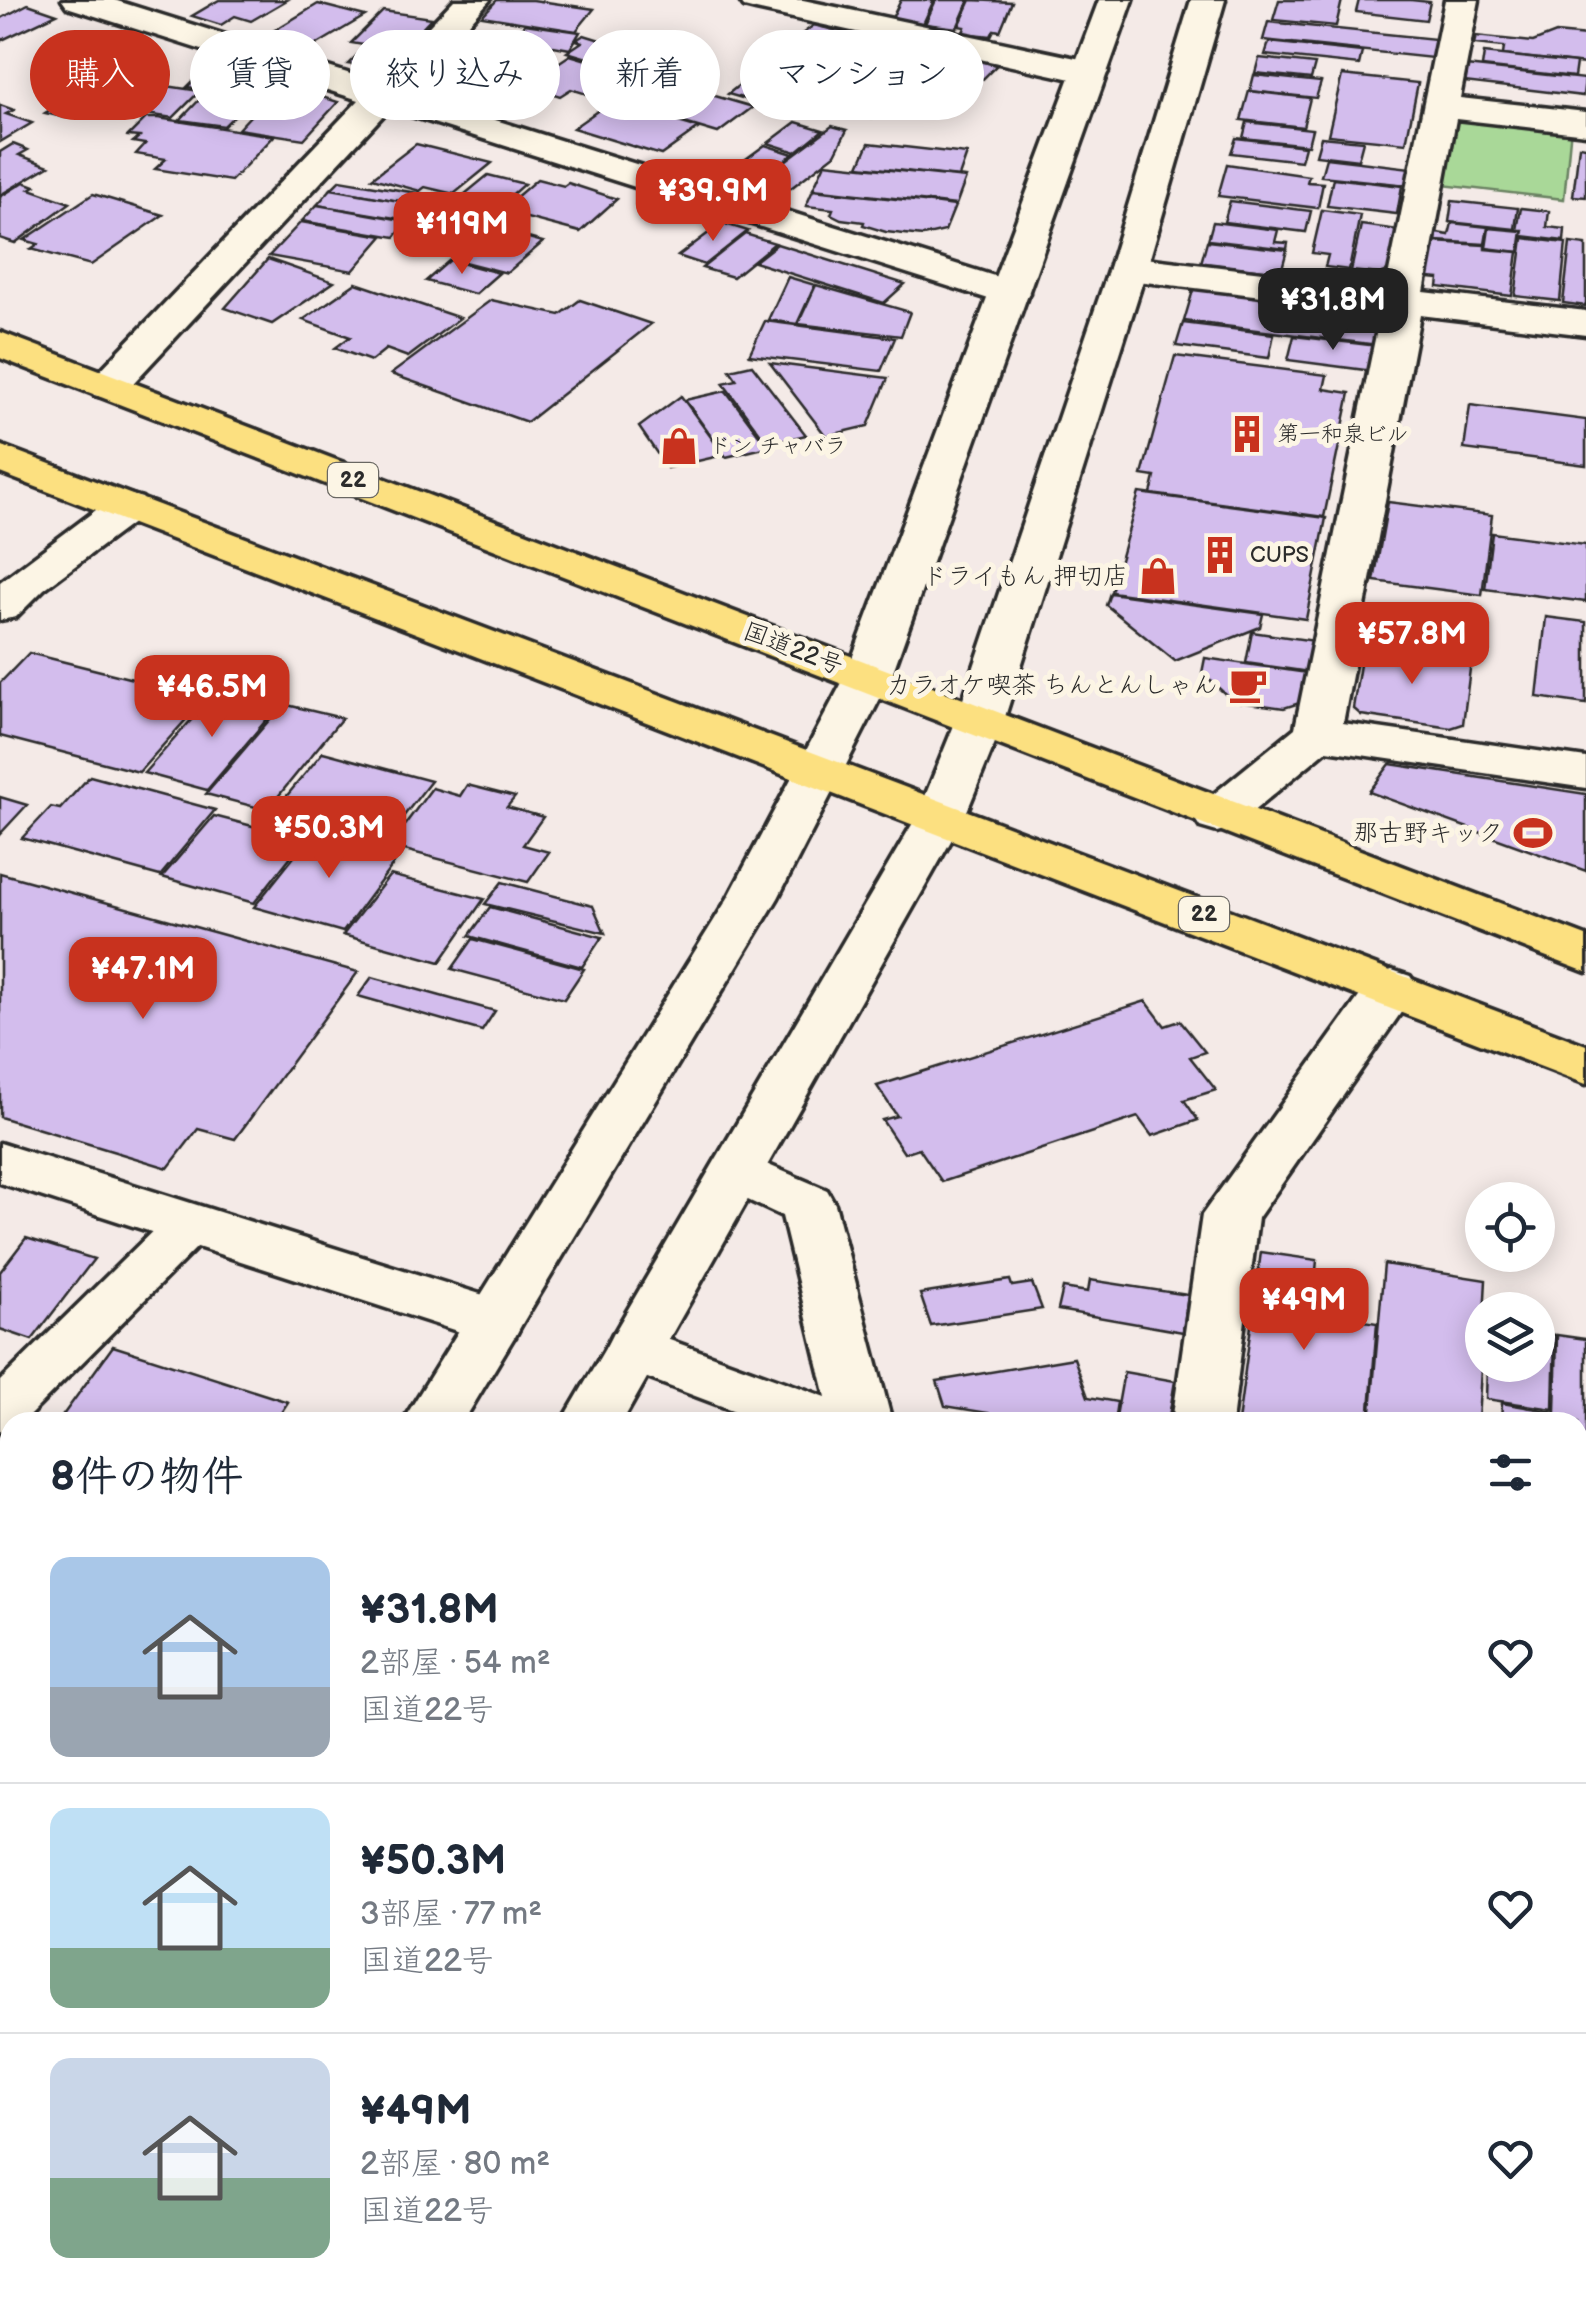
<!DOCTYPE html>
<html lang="ja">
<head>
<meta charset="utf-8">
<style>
	:root { --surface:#fff; --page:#f6f6f7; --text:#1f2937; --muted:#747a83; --line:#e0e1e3; --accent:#c8321e }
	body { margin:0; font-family:"Balsamiq Sans","Klee One",sans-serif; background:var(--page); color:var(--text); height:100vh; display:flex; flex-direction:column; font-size:38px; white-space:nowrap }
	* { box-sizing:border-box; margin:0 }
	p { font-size:32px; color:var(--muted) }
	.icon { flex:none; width:55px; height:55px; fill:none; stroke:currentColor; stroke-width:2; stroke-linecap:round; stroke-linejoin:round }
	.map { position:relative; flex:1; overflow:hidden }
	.panel { position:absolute; left:0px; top:1412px; width:1588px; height:892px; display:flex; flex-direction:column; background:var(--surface); border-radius:30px 30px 0 0; box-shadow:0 5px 25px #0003 }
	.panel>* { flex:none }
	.hud { position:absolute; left:30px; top:30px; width:1000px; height:90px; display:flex; gap:20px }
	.tools { position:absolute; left:1465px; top:1182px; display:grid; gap:20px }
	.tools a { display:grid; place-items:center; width:90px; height:90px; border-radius:50%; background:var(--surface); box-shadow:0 5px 25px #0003; font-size:50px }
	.price { position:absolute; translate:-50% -85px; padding:0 22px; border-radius:20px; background:var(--accent); color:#fff; font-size:32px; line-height:65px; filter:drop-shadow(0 2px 5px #0008) }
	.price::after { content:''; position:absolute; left:50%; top:60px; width:30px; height:22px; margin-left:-15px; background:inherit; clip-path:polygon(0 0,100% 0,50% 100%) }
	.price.selected { background:#222; color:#fff }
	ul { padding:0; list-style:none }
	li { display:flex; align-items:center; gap:30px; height:250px; padding:0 50px }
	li+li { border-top:2px solid var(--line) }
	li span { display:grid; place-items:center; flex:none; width:280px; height:200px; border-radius:20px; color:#555 }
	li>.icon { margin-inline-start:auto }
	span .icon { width:120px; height:120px; fill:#fffc; stroke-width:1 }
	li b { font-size:42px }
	h2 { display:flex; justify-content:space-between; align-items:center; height:120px; padding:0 50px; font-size:42px }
	.tag { padding:0 35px; border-radius:45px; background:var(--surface); box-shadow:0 5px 25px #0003; font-size:35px; line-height:90px }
	.tag.selected { background:var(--accent); color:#fff }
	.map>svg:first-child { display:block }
</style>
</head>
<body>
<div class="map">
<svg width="1586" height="2303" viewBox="0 0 1586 2303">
	<rect width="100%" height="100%" fill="#f4eae7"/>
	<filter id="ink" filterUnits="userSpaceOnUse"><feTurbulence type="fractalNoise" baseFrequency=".01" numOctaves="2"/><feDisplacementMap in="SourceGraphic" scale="20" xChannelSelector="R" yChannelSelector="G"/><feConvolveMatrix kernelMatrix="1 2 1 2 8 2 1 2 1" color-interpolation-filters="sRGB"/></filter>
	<g filter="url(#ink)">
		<path fill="#a9d898" stroke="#6a8262" stroke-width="2.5" d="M1471 117 1571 127 1564 199 1442 185 1452 122Z"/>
		<g fill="#d3bded" stroke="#2b2b2b" stroke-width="2.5">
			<path d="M219 0H287L251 21 235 16 221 25 192 16Z"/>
			<path d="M497 0H533L594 9 576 31 482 16Z"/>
			<path d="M901 0H934L923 24 892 18Z"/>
			<path d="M936 0H969L957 28 925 24Z"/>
			<path d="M971 0 1012 2 1000 31 994 30 991 36 963 33 965 27 959 26Z"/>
			<path d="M1279 0H1342L1336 26 1273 20Z"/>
			<path d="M1359 0H1411L1430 2 1426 20 1356 12Z"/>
			<path d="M28 4 57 14 0 41V19Z"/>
			<path d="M318 4 365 16 306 51 287 45 295 41 270 33Z"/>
			<path d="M383 11 431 18 400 51 351 43Z"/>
			<path d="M1268 22 1436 39 1432 58 1263 40Z"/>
			<path d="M525 24 580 32 570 49 554 46 547 54 481 44 496 27 519 30Z"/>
			<path d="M814 25 846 33 834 43 802 34Z"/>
			<path d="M1556 33 1586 36V64L1503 55 1504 47 1474 44 1476 36 1533 42Z"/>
			<path d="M584 35 626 48 604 63 567 52 582 42 576 40Z"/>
			<path d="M856 35 911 47 906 52 937 59 943 53 997 65 983 79 842 48Z"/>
			<path d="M799 37 815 41 810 46 828 50 763 104 728 94Z"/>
			<path d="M1269 42 1362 52 1359 65 1265 55Z"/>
			<path d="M668 44 701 54 668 77 635 67Z"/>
			<path d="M366 46 401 51 383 69 348 64Z"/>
			<path d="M493 47 548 63 526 78 470 61Z"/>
			<path d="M835 49 923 69 872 119 783 99Z"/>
			<path d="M1484 53 1576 63 1574 77 1482 67Z"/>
			<path d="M570 55 651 79 616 103 571 89 560 96 525 85Z"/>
			<path d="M1259 58 1315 64 1311 79 1255 73Z"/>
			<path d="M450 60 490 72 452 96 433 90 429 83Z"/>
			<path d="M102 62 158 83 105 114 85 108 66 118 45 113 64 101 42 93Z"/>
			<path d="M208 66 234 70 231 74 265 79 250 95 187 87Z"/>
			<path d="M1466 66 1585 79 1583 96 1464 82Z"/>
			<path d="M491 73 526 84 492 107 460 94Z"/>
			<path d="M1254 75 1321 82 1316 98 1250 91Z"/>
			<path d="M1342 75 1418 83 1406 143 1328 135Z"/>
			<path d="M667 82 753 107 718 133 631 107Z"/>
			<path d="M160 85 200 91 173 118 133 112Z"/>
			<path d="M294 88 338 102 304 139 238 129 265 100 280 103Z"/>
			<path d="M1249 91 1310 98 1303 127 1241 120Z"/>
			<path d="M204 95 260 103 249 114 238 112 224 126 180 120Z"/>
			<path d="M610 102 699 128 661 155 573 128Z"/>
			<path d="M0 105 14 110 6 114 32 123 0 142Z"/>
			<path d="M146 118H158L274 136 231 181 155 169 166 159 136 154 145 144 133 142 139 137 128 136Z"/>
			<path d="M796 122 823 130 796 152 768 143Z"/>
			<path d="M1247 122 1312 129 1308 145 1243 138Z"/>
			<path d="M832 126 847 130 835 154 791 188 761 179Z"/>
			<path d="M1321 137 1363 141 1358 160 1316 155Z"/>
			<path d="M1236 138 1305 146 1301 161 1231 153Z"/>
			<path d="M869 143 967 154 959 177 859 166Z"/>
			<path d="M13 144 28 150 19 155 49 166 0 195V152Z"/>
			<path d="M416 144 492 163 454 194 425 187 420 191 372 178Z"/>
			<path d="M765 145 793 154 750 187 720 178Z"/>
			<path d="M1579 146 1586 147V197L1573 196Z"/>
			<path d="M1326 158 1411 168 1407 185 1321 176Z"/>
			<path d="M825 163 966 178 956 205 813 189Z"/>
			<path d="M1227 164 1309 176 1307 182 1323 183 1318 208 1218 196Z"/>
			<path d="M488 175 524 184 491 213 506 217 479 239 443 230 436 235 420 231Z"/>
			<path d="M1333 178 1402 186 1397 214 1327 206Z"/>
			<path d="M537 179 564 186 568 183 617 199 580 232 500 211Z"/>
			<path d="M340 180 434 196 426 206 331 189Z"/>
			<path d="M24 182 35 186 30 189 70 203 15 243 0 238V197Z"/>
			<path d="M331 189 439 208 425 223 317 205Z"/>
			<path d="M813 190 924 202 955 206 945 231 923 236 886 232 863 225 864 222 841 219 831 214 833 209 806 206Z"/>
			<path d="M93 194 163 215 91 265 31 249 38 244 24 240Z"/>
			<path d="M1230 201 1311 211 1306 232 1224 222Z"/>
			<path d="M1452 201 1518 208 1515 229 1449 222Z"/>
			<path d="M317 205 408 221 395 237 302 221Z"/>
			<path d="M1521 208 1549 211 1547 227 1565 229 1564 241 1522 236 1523 230H1517Z"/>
			<path d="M1322 210 1360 215 1349 270 1325 267 1328 255 1312 253Z"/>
			<path d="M301 222 383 236 353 271 269 256Z"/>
			<path d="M1213 222 1278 230 1275 242 1288 243 1287 249 1208 240Z"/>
			<path d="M722 223 748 231 705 265 678 256Z"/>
			<path d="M1452 223 1488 227 1485 244 1436 241 1437 233 1449 235Z"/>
			<path d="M1361 225 1399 230 1391 270 1380 274 1351 271Z"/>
			<path d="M1489 228 1522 231 1519 252 1486 248Z"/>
			<path d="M496 229 543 242 507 273 460 261Z"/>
			<path d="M745 234 775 243 733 277 702 268Z"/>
			<path d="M1523 238 1566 243 1560 301 1515 296Z"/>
			<path d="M1207 241 1287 250 1281 272 1201 263Z"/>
			<path d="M1434 242 1485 245V249L1518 252 1512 296 1438 287 1439 279 1428 278Z"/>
			<path d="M1570 243 1586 245V306L1563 303Z"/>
			<path d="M777 244 905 284 884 303 754 262Z"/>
			<path d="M268 259 334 282 272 324 225 308Z"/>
			<path d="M450 260 499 273 475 294 426 281Z"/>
			<path d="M788 277 815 285 797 324 768 320Z"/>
			<path d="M356 283 460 318 408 357 386 349 371 361 335 348 350 337 303 320Z"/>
			<path d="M816 285 910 312 901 336 798 324Z"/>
			<path d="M1194 287 1373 309 1383 316 1378 345 1184 321Z"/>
			<path d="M491 300 560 315 580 300 651 324 527 422 391 374Z"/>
			<path d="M765 321 895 338 881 371 749 355Z"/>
			<path d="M1183 323 1274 334 1269 358 1176 346Z"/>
			<path d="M1294 336 1378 346 1373 371 1288 360Z"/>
			<path d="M1175 356 1327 375 1324 389 1350 393 1324 517 1151 494 1155 477 1142 475Z"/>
			<path d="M770 363 888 378 868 426 826 436Z"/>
			<path d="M752 365 806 435 768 444 723 383 737 380 730 370Z"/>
			<path d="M726 391 768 447 726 457 685 400Z"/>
			<path d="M681 396 724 455 667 468 639 427Z"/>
			<path d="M1470 405 1586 420V465L1464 449Z"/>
			<path d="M1139 493 1326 518 1306 619 1111 592Z"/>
			<path d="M1388 502 1492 515 1482 595 1374 581Z"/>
			<path d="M1492 533 1586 545V602L1485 589Z"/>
			<path d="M1110 593 1263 614 1260 627 1175 661 1106 605Z"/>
			<path d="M1546 617 1586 622V704L1537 697Z"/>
			<path d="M1252 632 1322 642 1316 673 1246 663Z"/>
			<path d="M1363 646 1471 661 1463 724 1451 728 1361 715 1353 708Z"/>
			<path d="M29 653 177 690 188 677 200 673 215 677 217 685 139 772 0 736V683Z"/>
			<path d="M1205 658 1314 674 1309 700 1284 708 1233 701 1202 673Z"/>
			<path d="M218 690 279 705 207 790 144 773Z"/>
			<path d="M283 704 342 718 267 810 206 794Z"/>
			<path d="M323 752 431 781 385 840 275 810Z"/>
			<path d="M1390 764 1586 794V871L1369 792Z"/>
			<path d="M90 776 215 810 160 876 22 838 51 807 60 809Z"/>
			<path d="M467 785 515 797 507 807 543 817 523 845 549 852 528 882 389 846 432 788 460 796Z"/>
			<path d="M0 797 27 805 0 834Z"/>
			<path d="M214 816 264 829 270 822 310 832 254 903 162 877Z"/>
			<path d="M313 833 357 846 361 841 403 851 343 932 254 907Z"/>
			<path d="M0 873 358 972 235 1139 198 1129 168 1168 0 1117Z"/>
			<path d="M390 875 484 899 440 962 343 935Z"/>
			<path d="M502 882 593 906 605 933 485 904Z"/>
			<path d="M490 907 602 937 582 967 469 936Z"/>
			<path d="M473 939 584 969 564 999 452 969Z"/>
			<path d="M372 977 495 1011 482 1031 358 996Z"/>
			<path d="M1146 1001 1165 1026 1180 1021 1205 1052 1190 1057 1216 1090 1184 1100 1198 1120 1152 1136 1138 1117 942 1182 919 1148 904 1153 882 1120 897 1116 877 1086Z"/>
			<path d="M26 1238 94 1259 32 1340 0 1329V1272Z"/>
			<path d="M1261 1252 1317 1260 1312 1313 1377 1323 1369 1422H1238Z"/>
			<path d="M1384 1264 1486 1280 1478 1422H1370Z"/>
			<path d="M1010 1280 1012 1286 1032 1283 1042 1309 931 1326 920 1294Z"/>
			<path d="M1090 1280 1188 1295 1183 1332 1058 1310 1063 1288 1088 1292Z"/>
			<path d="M1538 1332 1555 1335 1553 1409 1486 1399 1487 1365H1538Z"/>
			<path d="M1557 1335 1586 1339V1510L1578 1509V1422H1501L1502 1403 1555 1412Z"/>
			<path d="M113 1346 288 1402 275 1422H58Z"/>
			<path d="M1074 1358 1088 1397 1117 1402 1114 1422H1042L945 1406 937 1381Z"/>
			<path d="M1124 1372 1175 1381 1168 1422H1115Z"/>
			<path d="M0 1618 10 1622V1706L0 1703Z"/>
			<path d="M0 1716 10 1719V1795L0 1792Z"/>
			<path d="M0 1795 10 1799V1852L1 1867Z"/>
			<path d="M308 2295H479L473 2303H302Z"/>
			<path d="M821 2295H1142L1165 2303H818Z"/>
		</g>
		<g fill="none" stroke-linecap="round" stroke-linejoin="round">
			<g stroke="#2b2b2b" stroke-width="7">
				<path id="service" d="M190 1206 207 1211 214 1224 207 1237 23 1422H10V1430L0 1433V1381L173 1211Z"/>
			</g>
			<g stroke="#2b2b2b" stroke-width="7">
				<g id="minor">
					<path d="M62 0H114L376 82 454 0H490L406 92 1023 285 1029 293 1023 301 1009 305 995 301 389 109 122 395 108 398 94 395 88 386 94 377 359 100 67 7Z"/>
					<path d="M739 0H803L1090 61 1102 65 1108 72 1102 79 1090 83 756 10 744 7Z"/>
					<path d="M1445 0H1479L1460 98 1586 112V134L1456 119 1424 292 1586 311V335L1420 315 1343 723 1586 758V788L1327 750 1234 827 1217 832 1200 827 1193 816 1200 805 1295 728 1381 310 1128 280 1114 276 1109 268 1114 260 1128 256 1386 287Z"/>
					<path d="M127 494 142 498 149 507 142 516 44 589 16 617 0 620V582L112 498Z"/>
					<path d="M1392 970 1410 976 1418 988 1258 1218 1232 1422H1172L1202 1215 1374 976Z"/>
					<path d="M0 1143 515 1305 523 1321 515 1337 494 1343 0 1183Z"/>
					<path d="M738 1152 827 1190 835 1204 892 1422H764L613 1365 605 1349 613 1333 634 1327 826 1397 782 1216 718 1186 710 1172 718 1158Z"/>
					<path d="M1578 1523 1586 1524V1574L1578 1573Z"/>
					<path d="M1578 2114 1586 2117V2187L1578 2184Z"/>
				</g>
			</g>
			<g stroke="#2b2b2b" stroke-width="7">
				<g id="tertiary">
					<path d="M1099 0H1133L891 677 778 898 463 1422H402L728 898 845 677Z"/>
					<path d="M1191 0H1225L1147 268 1003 723 965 816 622 1422H562L917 816 955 723 1109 268Z"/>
					<path d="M10 2080V2163L0 2167V2084Z"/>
					<path d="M50 2295H127L124 2303H47Z"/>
				</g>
			</g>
			<g stroke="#2b2b2b" stroke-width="7">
				<g id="trunk">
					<path d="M0 332 1586 936V972L0 358Z"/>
					<path d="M0 445 1586 1045V1084L0 473Z"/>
				</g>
			</g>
			<use href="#service" fill="#fcf5e5" fill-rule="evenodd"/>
			<use href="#minor" fill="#fcf5e5" fill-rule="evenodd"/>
			<use href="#tertiary" fill="#fcf5e5" fill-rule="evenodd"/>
			<use href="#trunk" fill="#fce080" fill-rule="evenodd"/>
		</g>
	</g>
	<defs>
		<g id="building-bare" transform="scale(3)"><path d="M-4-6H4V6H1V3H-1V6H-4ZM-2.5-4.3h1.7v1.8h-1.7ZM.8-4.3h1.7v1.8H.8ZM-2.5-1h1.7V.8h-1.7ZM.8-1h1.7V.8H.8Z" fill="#c8321e" stroke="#fcf5e5" stroke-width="2.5" paint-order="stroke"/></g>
		<g id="shop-bare" transform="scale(3)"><path d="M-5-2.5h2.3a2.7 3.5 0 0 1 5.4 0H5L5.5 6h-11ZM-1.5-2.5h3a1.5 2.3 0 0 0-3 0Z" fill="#c8321e" stroke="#fcf5e5" stroke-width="2.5" paint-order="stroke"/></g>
		<g id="cafe-bare" transform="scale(3)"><path d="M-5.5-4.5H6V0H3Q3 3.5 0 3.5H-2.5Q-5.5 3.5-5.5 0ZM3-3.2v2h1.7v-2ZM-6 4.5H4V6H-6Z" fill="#c8321e" stroke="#fcf5e5" stroke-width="2.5" paint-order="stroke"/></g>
		<g id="stadium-bare" transform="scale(3)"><path d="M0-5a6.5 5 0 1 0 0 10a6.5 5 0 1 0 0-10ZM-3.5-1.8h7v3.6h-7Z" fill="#c8321e" stroke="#fcf5e5" stroke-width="2.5" paint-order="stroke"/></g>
	</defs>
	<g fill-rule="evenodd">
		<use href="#building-bare" x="1247" y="434"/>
		<use href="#shop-bare" x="679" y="446"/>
		<use href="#building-bare" x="1220" y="555"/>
		<use href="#shop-bare" x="1158" y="576"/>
		<use href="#cafe-bare" x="1248" y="685"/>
		<use href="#stadium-bare" x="1533" y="833"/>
	</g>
	<g text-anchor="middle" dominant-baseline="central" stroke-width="10" stroke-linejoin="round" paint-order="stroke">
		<g font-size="22" fill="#2b2b2b" stroke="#fcf5e5" text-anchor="start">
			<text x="1277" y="434">第一和泉ビル</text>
			<text x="709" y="446">ドン チャバラ</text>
			<text x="1250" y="555">CUPS</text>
		</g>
		<g fill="#fcf5e5" stroke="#6a6863" stroke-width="2.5">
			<rect x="328" y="463" width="50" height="34" rx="8"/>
			<rect x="1179" y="897" width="50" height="34" rx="8"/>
		</g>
		<g font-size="22" font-weight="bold" fill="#2b2b2b">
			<text x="353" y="480">22</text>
			<text x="1204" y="914">22</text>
		</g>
		<g font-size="25" fill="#2b2b2b" stroke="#fcf5e5" text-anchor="end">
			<text x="1128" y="576">ドライもん 押切店</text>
			<text x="1218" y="685">カラオケ喫茶 ちんとんしゃん</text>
			<text x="1503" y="833">那古野キック</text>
		</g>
		<g font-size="25" fill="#2b2b2b" stroke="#fcf5e5">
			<text transform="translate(793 649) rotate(21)">国道22号</text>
		</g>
	</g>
</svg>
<div class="tools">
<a><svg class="icon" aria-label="locate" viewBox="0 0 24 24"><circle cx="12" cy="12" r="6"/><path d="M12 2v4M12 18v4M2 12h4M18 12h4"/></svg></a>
<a><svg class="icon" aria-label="layers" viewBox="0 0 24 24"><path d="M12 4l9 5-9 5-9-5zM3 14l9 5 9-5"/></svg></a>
</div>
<b class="price" style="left:713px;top:244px">¥39.9M</b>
<b class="price" style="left:462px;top:277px">¥119M</b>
<b class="price selected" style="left:1333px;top:353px">¥31.8M</b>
<b class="price" style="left:1412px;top:687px">¥57.8M</b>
<b class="price" style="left:212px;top:740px">¥46.5M</b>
<b class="price" style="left:329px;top:881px">¥50.3M</b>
<b class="price" style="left:143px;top:1022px">¥47.1M</b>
<b class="price" style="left:1304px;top:1353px">¥49M</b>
<div class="hud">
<a class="tag selected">購入</a>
<a class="tag">賃貸</a>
<a class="tag">絞り込み</a>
<a class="tag">新着</a>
<a class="tag">マンション</a>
</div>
<section class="panel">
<h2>8件の物件<svg class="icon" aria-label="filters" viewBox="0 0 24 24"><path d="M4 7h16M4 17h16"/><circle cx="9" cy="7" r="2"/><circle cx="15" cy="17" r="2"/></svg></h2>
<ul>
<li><span style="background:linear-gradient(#a9c7e8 65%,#9aa5b1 0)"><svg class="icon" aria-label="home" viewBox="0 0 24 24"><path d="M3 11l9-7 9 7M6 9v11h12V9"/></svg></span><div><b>¥31.8M</b><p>2部屋 · 54 m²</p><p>国道22号</p></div><svg class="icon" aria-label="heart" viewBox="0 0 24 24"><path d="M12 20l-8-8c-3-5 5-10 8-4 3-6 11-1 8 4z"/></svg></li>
<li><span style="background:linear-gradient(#bfe0f5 70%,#7fa58c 0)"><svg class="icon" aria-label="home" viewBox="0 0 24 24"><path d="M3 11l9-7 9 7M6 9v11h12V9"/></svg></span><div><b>¥50.3M</b><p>3部屋 · 77 m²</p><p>国道22号</p></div><svg class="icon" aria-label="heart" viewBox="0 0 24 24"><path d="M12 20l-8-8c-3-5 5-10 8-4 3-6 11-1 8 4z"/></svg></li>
<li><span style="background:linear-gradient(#c9d6e8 60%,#7fa58c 0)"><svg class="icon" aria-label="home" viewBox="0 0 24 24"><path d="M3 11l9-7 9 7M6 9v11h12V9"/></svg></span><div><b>¥49M</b><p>2部屋 · 80 m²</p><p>国道22号</p></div><svg class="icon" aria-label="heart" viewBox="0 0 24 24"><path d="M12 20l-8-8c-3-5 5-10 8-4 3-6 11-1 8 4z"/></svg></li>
</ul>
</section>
</div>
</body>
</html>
